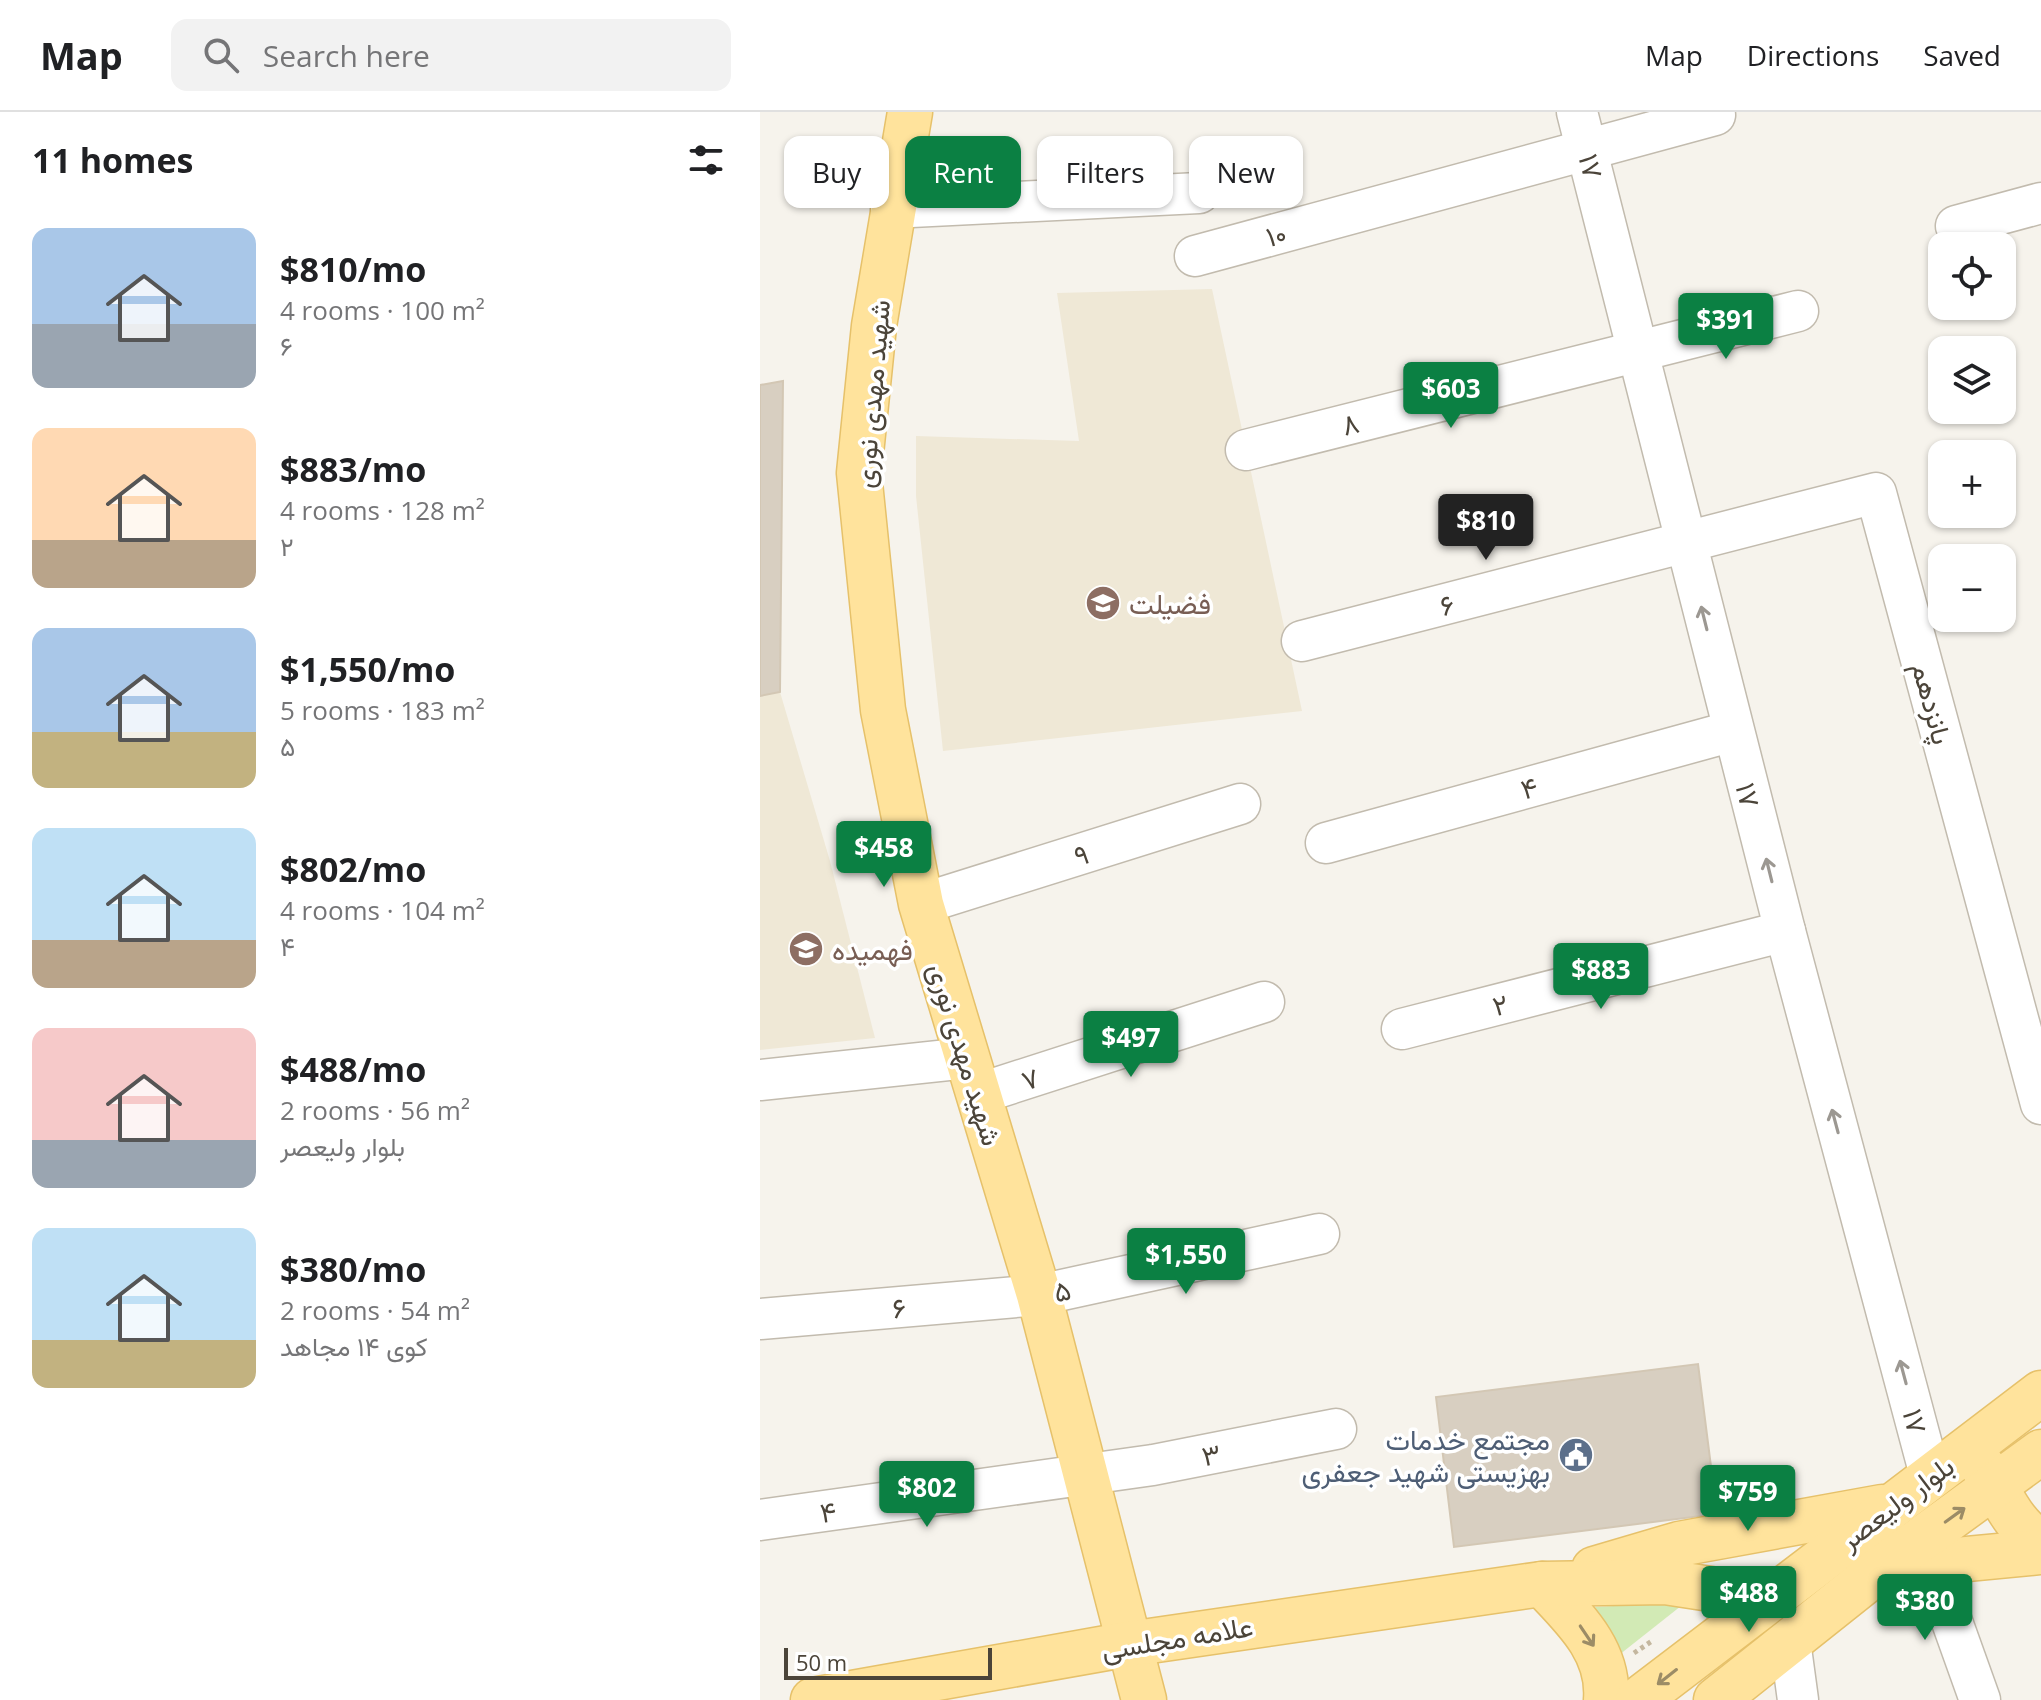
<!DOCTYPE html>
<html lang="en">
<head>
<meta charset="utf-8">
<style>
	:root { --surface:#fff; --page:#f2f2f2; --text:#202124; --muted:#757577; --line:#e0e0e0; --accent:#0b8043 }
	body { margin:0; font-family:"Open Sans",Vazirmatn,sans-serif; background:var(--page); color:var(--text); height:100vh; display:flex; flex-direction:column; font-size:30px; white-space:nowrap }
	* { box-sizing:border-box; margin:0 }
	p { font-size:26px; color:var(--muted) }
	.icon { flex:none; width:44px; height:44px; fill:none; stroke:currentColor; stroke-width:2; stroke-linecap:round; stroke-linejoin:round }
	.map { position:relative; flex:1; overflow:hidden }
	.drawer { display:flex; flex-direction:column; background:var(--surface); width:760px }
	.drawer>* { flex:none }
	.top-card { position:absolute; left:24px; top:24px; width:760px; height:72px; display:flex; gap:16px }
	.controls { position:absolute; left:1168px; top:120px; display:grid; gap:16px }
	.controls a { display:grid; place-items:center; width:88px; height:88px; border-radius:16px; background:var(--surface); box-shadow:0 2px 6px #0004; font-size:40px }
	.scale { position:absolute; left:24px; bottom:20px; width:208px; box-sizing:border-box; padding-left:8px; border:4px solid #4b4439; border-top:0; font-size:22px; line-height:28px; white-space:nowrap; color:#4b4439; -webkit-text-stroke:6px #fff; paint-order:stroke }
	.price { position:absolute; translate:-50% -68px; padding:0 18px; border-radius:8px; background:var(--accent); color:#fff; font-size:26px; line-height:52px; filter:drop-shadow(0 2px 4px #0008) }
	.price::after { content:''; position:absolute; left:50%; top:48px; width:24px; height:18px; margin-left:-12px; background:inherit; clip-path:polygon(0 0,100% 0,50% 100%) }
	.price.selected { background:#222; color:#fff }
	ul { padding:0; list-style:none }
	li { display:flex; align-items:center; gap:24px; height:200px; padding:0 32px }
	li span { display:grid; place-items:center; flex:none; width:224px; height:160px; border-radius:16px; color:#555 }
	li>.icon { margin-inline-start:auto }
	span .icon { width:96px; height:96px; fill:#fffc; stroke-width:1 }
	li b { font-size:34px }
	h2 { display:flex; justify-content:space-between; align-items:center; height:96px; padding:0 32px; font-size:34px }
	.pill { padding:0 28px; border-radius:16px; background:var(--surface); box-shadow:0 2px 6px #0004; font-size:28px; line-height:72px }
	.pill.selected { background:var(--accent); color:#fff }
	header { display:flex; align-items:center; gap:48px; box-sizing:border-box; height:112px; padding:0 40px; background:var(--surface); border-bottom:2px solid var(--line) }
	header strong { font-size:38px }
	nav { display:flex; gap:44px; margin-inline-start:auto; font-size:28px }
	.search { width:560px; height:72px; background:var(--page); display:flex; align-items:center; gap:20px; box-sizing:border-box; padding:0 28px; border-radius:16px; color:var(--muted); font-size:30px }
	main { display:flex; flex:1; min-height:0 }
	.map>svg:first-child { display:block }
</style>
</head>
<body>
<header>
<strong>Map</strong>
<div class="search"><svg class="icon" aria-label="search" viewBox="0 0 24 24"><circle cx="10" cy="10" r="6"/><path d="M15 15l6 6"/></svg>Search here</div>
<nav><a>Map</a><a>Directions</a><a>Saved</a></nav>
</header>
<main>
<section class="drawer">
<h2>11 homes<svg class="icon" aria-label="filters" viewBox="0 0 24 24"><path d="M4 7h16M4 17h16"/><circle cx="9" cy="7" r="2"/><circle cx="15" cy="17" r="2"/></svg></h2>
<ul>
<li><span style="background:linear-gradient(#a9c7e8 60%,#9aa5b1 0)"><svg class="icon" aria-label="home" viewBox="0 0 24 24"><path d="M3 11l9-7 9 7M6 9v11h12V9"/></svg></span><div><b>$810/mo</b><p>4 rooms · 100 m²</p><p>۶</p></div></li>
<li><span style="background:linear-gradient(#ffd9b3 70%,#b9a48a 0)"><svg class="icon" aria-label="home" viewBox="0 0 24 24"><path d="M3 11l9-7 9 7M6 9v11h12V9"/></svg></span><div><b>$883/mo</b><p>4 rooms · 128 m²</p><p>۲</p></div></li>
<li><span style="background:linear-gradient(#a9c7e8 65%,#c2b280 0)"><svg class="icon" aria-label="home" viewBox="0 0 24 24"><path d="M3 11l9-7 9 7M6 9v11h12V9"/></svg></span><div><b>$1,550/mo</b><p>5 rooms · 183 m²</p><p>۵</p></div></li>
<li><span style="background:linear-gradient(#bfe0f5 70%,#b9a48a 0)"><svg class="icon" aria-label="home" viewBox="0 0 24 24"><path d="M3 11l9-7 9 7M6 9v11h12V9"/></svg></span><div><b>$802/mo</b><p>4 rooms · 104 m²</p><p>۴</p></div></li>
<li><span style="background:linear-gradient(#f6c9c9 70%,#9aa5b1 0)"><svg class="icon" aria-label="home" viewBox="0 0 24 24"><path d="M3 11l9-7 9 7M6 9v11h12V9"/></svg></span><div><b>$488/mo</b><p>2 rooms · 56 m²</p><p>بلوار ولیعصر</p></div></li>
<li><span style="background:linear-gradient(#bfe0f5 70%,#c2b280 0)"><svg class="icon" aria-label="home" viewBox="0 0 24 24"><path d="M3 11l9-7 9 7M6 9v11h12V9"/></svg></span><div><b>$380/mo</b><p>2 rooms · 54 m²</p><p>کوی ۱۴ مجاهد</p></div></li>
</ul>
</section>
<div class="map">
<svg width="1281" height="1588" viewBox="0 0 1281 1588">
	<rect width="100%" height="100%" fill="#f6f3ec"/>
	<g fill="#efe8d6">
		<path d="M452 177 542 599 183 639 156 384V324L319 329 297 181Z"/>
		<path d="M20 580 70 749 115 926 0 938V584Z"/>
	</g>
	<path fill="#d2eab5" d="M926 1490 859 1543 835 1495Z"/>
	<g fill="#d8cfc1" stroke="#d3c7b4" stroke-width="2">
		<path d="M23 269 20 580 0 584V273Z"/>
		<path d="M938 1252 957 1402 694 1435 676 1285Z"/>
	</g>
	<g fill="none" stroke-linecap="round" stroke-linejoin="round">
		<g stroke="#c2bbae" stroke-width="43">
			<g id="minor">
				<path d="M817 0 1025 819 1170 1363"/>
				<path d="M131 96 439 81"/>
				<path d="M1196 114 1281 91"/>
				<path d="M435 144 955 3"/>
				<path d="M486 338 1038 199"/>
				<path d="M542 529 1116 381 1281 992"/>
				<path d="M566 731 973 619"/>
				<path d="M161 792 480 692"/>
				<path d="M642 917 1025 819"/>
				<path d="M0 968 207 946"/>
				<path d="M218 982 504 890"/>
				<path d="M0 1207 279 1183 559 1122"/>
				<path d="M0 1408 393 1353 576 1317"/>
				<path d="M1171 1451 1220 1588"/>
				<path d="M1030 1529 1038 1588"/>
			</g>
		</g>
		<g stroke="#e6c16a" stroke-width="47">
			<g id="major">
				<path d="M150 0 114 214 99 361 123 598 161 792 279 1183 384 1588"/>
				<path d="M1220 1351C1241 1378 1249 1412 1281 1430"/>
				<path d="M1123 1455 1281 1440"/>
				<path d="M834 1457 919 1432 1122 1395"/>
				<path d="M782 1472C813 1505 850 1538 846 1588"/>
				<path d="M53 1588 369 1532 782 1472 905 1470 1009 1486"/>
				<path d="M878 1588 1281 1281"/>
				<path d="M956 1588 1123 1455 1281 1340"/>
			</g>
		</g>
		<path stroke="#c4b79f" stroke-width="5" stroke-dasharray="4 4" stroke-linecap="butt" d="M874 1541 892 1529"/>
		<use href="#minor" stroke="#fff" stroke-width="40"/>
		<use href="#major" stroke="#ffe39c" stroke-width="44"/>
	</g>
	<defs><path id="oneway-shaft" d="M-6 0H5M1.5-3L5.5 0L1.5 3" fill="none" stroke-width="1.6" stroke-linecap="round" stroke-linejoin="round" transform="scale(2)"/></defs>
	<g stroke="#9c9892">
		<use href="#oneway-shaft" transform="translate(944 506) rotate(-104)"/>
		<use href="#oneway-shaft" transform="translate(1009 758) rotate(-104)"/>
		<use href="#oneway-shaft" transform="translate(1075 1009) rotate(-105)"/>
		<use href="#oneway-shaft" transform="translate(1143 1260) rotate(-105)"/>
	</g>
	<g stroke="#9c8c66">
		<use href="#oneway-shaft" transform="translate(1195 1403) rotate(-36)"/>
		<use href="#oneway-shaft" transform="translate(827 1524) rotate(56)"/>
		<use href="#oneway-shaft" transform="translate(907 1565) rotate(142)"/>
	</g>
	<defs>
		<g id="school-disc" transform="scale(1.8)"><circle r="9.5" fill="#8d6e63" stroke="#fff"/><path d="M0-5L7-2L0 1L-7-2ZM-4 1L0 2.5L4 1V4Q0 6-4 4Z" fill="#fff"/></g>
		<g id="civic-disc" transform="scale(1.8)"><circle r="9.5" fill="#5c6f8a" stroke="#fff"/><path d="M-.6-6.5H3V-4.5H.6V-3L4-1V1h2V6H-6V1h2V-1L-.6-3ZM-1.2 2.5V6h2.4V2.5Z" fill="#fff"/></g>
	</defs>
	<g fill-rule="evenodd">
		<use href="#school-disc" x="343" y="491"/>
		<use href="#school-disc" x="46" y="837"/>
		<use href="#civic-disc" x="816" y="1343"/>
	</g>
	<g text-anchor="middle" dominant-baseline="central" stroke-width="7" stroke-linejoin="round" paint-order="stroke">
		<g font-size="28" fill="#4b4439" stroke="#fff">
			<text transform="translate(832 54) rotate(75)">۱۷</text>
			<text transform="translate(516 122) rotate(-15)">۱۰</text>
			<text transform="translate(111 282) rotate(-85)">شهید مهدی نوری</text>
			<text transform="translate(590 311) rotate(-14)">۸</text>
			<text transform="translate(687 492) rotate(-14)">۶</text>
			<text transform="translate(1173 591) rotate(75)">پانزدهم</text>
			<text transform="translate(769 675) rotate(-15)">۴</text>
			<text transform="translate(989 683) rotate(76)">۱۷</text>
			<text transform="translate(321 742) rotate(-18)">۹</text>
			<text transform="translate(740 892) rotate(-14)">۲</text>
			<text transform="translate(206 942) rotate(73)">شهید مهدی نوری</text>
			<text transform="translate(270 966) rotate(-18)">۷</text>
			<text transform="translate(302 1178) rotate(-12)">۵</text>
			<text transform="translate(139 1195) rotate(-5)">۶</text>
			<text transform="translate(1156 1309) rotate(75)">۱۷</text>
			<text transform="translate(451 1342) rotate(-11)">۳</text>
			<text transform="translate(1136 1390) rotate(-37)">بلوار ولیعصر</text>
			<text transform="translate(68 1399) rotate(-8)">۴</text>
			<text transform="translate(417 1525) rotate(-9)">علامه مجلسی</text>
		</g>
		<g font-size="28" fill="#785e54" stroke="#fff" text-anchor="start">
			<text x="369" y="491">فضیلت</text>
			<text x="72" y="837">فهمیده</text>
		</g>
		<g font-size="28" fill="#4e5e75" stroke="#fff" text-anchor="end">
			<text x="790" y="1327">مجتمع خدمات<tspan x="790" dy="32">بهزیستی شهید جعفری</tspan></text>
		</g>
	</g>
</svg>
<div class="controls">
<a><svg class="icon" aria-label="locate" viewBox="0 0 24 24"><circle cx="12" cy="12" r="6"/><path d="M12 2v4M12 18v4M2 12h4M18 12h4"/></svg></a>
<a><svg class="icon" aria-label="layers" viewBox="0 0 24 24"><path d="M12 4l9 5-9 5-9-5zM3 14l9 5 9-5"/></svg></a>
<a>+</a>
<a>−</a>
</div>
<div class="scale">50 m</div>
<b class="price" style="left:966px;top:249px">$391</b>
<b class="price" style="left:691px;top:318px">$603</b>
<b class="price selected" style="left:726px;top:450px">$810</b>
<b class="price" style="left:124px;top:777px">$458</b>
<b class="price" style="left:841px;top:899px">$883</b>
<b class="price" style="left:371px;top:967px">$497</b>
<b class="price" style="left:426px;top:1184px">$1,550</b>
<b class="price" style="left:167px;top:1417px">$802</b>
<b class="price" style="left:988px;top:1421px">$759</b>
<b class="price" style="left:989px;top:1522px">$488</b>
<b class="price" style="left:1165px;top:1530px">$380</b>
<div class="top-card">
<a class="pill">Buy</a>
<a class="pill selected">Rent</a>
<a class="pill">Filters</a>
<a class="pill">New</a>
</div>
</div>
</main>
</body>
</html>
